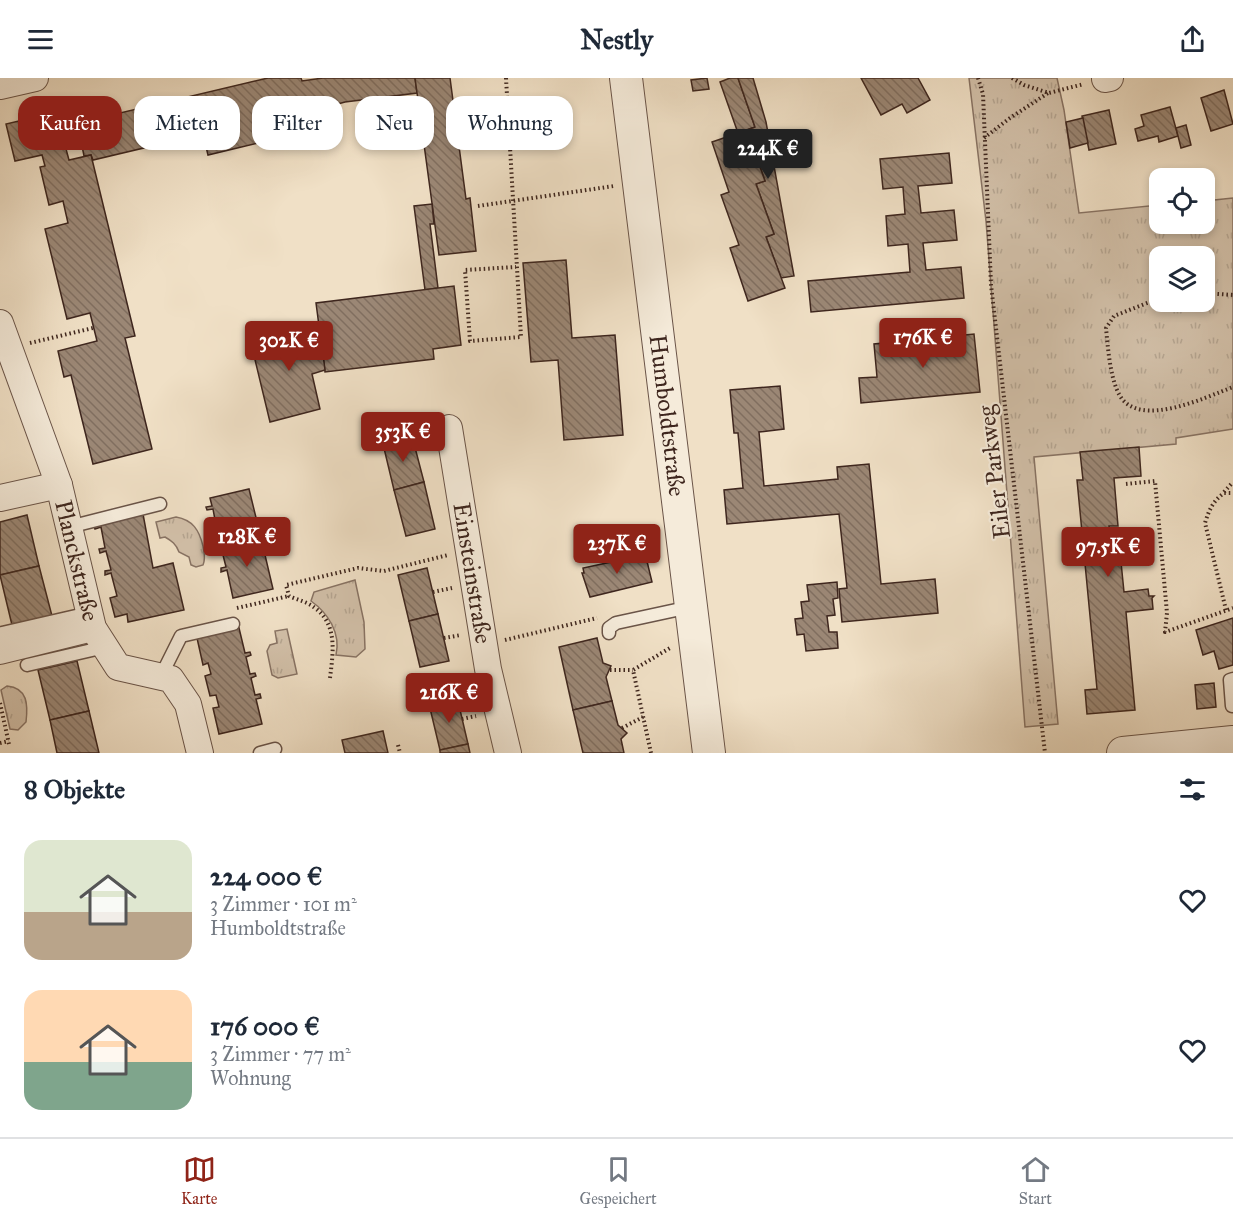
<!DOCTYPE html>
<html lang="de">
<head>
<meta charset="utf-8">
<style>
	:root { --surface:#fff; --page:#f6f6f7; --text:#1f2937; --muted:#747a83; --line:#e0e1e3; --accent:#8f2418 }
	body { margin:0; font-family:"IM FELL Great Primer",serif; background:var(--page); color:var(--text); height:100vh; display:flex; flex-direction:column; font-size:22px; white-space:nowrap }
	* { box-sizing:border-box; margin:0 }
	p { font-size:20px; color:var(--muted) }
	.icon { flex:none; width:33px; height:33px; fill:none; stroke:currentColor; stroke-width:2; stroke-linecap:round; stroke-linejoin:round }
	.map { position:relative; height:675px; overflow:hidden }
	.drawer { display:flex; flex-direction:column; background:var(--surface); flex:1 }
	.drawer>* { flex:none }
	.top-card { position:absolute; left:18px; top:18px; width:600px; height:54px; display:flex; gap:12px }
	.tools { position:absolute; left:1149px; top:90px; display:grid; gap:12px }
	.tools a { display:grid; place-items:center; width:66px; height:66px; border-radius:12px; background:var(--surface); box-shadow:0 3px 9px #0003; font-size:30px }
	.price { position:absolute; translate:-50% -51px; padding:0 14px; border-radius:6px; background:var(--accent); color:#fff; font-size:20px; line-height:39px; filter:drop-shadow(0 2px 3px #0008) }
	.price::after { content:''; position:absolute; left:50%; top:36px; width:18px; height:14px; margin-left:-9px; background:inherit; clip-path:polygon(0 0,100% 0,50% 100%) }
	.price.active { background:#222; color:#fff }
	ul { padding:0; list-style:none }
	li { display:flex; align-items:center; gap:18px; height:150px; padding:0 24px }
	li span { display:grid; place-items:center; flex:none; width:168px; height:120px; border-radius:18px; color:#555 }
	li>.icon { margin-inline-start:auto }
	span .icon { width:72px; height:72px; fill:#fffc; stroke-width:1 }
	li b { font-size:26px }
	h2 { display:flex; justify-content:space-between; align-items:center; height:72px; padding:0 24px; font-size:26px }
	.chip { padding:0 21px; border-radius:18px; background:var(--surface); box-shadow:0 3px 9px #0003; font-size:21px; line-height:54px }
	.chip.active { background:var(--accent); color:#fff }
	header { display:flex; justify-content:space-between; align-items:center; height:78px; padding:0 24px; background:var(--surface); font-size:27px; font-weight:700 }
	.dock { display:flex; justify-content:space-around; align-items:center; height:84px; border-top:2px solid var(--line); background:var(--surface); font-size:16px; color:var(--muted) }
	.dock a { display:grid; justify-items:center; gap:3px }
	.dock .active { color:var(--accent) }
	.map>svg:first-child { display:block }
</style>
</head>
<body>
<header><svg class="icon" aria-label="menu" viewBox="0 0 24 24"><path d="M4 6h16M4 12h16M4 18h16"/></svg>Nestly<svg class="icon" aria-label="share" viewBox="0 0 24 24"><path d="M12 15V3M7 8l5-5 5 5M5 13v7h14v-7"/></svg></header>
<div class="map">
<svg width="1233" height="675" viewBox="0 0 1233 675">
	<defs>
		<pattern id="grass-tufts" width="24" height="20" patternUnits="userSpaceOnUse" patternTransform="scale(1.5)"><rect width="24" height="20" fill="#d2c0a9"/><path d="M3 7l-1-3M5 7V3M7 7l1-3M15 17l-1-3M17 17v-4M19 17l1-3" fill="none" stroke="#b5a591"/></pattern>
		<pattern id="building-back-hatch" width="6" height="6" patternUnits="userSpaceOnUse" patternTransform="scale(1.5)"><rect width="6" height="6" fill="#9b8775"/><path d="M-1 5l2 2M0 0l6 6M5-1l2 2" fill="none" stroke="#806e5f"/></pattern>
	</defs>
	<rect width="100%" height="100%" fill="#f0e0c6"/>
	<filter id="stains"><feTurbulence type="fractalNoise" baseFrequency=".00333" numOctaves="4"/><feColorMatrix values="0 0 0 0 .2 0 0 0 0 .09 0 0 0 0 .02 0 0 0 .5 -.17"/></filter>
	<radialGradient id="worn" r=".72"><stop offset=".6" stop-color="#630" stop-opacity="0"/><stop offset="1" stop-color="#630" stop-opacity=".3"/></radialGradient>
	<g fill="url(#grass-tufts)" stroke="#887364" stroke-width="1.5" fill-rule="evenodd">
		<path d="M969 0H1057L1064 32 1079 135 1159 127 1160 146H1204L1205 123 1233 120V351L1176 360V366L1034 379 1058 646 1025 649 986 143ZM1160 178H1204V224H1160Z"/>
		<path d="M176 439C193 442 199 452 203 468 204 475 206 480 203 487L196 489 191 487 189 479 179 474C176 466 172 463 165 459L160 460 156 444Z"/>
		<path d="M355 502 364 544 365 571 356 579 336 577C341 555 328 535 311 523L314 514Z"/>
		<path d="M287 551 297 596 278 600 272 597 267 573 270 567 277 565 275 553Z"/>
		<path d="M7 608C28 610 28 627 26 644L18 652 10 651 1 612Z"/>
	</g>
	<g fill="url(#building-back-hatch)" stroke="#3e261e" stroke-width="1.5">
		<path d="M268 0H301L302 3 323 0H415L417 15 345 24 305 35 308 53 208 77 203 56 93 82 91 77 84 78 82 68 108 62 103 39Z"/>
		<path d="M415 0H450L466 121 470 120 476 173 439 177Z"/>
		<path d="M707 0 709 11 693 13 691 2Z"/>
		<path d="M730 0H738L755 49 738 55 720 4Z"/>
		<path d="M738 0H753L766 44 794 198 781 200 766 159 774 156 756 106 765 103 747 52 755 49Z"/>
		<path d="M861 0H918L930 22 907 35 902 26 881 37Z"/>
		<path d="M1224 12 1233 46 1211 53 1201 20Z"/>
		<path d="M100 24 108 62 66 71 69 82 91 77 135 258 125 260 152 371 93 386 71 297 64 299 58 273 97 263 90 235 67 241 45 151 68 145 63 123 49 127 40 89 45 88 42 77 15 83 6 46Z"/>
		<path d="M1170 29 1178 58 1159 64 1158 58 1138 63 1135 51 1144 48 1141 37Z"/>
		<path d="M1109 32 1116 66 1089 72 1082 38Z"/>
		<path d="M1083 40 1088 65 1070 70 1066 44Z"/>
		<path d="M1186 47 1191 67 1181 70 1176 50Z"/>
		<path d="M747 52 765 103 756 106 774 156 766 159 785 210 748 223 730 170 739 167 721 117 729 114 712 64Z"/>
		<path d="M949 75 952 105 918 108 921 135 954 132 957 162 923 165 926 192 961 189 964 220 811 234 808 203 910 194 908 166 888 168 886 138 905 136 903 109 883 111 880 81Z"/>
		<path d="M432 126 434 146H430L438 210 425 212 414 128Z"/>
		<path d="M566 182 572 260 615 257 623 357 564 362 558 282 531 284 523 185Z"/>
		<path d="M454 208 461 267 433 271 434 281 325 294 316 225Z"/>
		<path d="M320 253 325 292 312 296 320 331 270 344 250 261 276 254 277 258Z"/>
		<path d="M974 256 980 314 861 325 859 300 877 299 874 266Z"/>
		<path d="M780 308 784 351 759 354 764 408 838 401 837 389 869 386 881 506 935 501 938 535 842 544 839 511 847 510 839 436 727 446 724 412 743 410 738 355H734L730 312Z"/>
		<path d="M412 358 424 404 394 412 383 366Z"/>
		<path d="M1139 369 1141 398 1114 400 1118 448H1109L1111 465 1119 464 1124 514 1148 511 1149 518H1154L1152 520 1153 531 1126 534 1135 632 1087 636 1085 612 1097 611 1077 402H1083L1080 374Z"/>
		<path d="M424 404 435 451 406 458 394 412Z"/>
		<path d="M249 411 261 460 222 469 217 450 211 451V448L216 447 213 431 207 432 206 429 212 428 210 420Z"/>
		<path d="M143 436 153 490 173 485 184 532 128 544 127 536 115 539 110 520 117 518 111 495 105 497V493L111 492 106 473 100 475 99 471 105 470 101 449 95 451 94 448Z"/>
		<path d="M27 437 39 488 0 497V444Z"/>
		<path d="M261 460 273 511 233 520 227 492 221 494V490L226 489 222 473 217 474 216 470Z"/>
		<path d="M645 475 652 504 590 519 582 495H584L583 490 611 484 612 479 617 478 620 481Z"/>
		<path d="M39 488 52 538 12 547 0 497Z"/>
		<path d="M427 490 438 536 409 543 398 497Z"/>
		<path d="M837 504 838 520 833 521 835 537 827 538 829 554H837L838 570 806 573 804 556 797 557 795 541 803 540 801 524 809 523 807 507Z"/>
		<path d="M438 536 449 583 420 589 409 543Z"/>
		<path d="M1233 540V587L1219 591 1214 573 1203 577 1196 552Z"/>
		<path d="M239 550 245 575 250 574 251 577 246 579 250 596 255 595 256 598 251 600 255 617 260 616 261 620 256 621 262 646 219 656 213 630 219 629 216 617 210 618 205 598 211 596 208 585 203 587 197 560Z"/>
		<path d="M597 560 603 585 611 588 606 599 612 623 573 632 559 569Z"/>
		<path d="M77 583 89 633 50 642 38 592Z"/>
		<path d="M1214 605 1216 629 1197 631 1195 607Z"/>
		<path d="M457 619 468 666 440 672 429 626Z"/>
		<path d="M612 623 618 647 627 655 621 661 624 675H583L573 632Z"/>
		<path d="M89 633 99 675H57L50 642Z"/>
		<path d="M383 653 388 675H345L342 662Z"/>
		<path d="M468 666 470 675H440V672Z"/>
	</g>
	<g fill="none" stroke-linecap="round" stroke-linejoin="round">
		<g stroke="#6a5448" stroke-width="15">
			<g id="service">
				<path d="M69 449 160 426"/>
				<path d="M2 555 89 535"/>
				<path d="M609 555V550L616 545 690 529"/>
				<path d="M27 587 105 569"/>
				<path d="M161 598 181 558 233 546"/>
				<path d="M1232 628 1230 602 1233 601"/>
				<path d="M260 675 275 671"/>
			</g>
		</g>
		<g stroke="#6a5448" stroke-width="28">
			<g id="minor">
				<path d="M1105 1 1110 0"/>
				<path d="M0 8 35 0"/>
				<path id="s1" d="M0 245 59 407 93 550 118 589 171 601 188 626 200 675"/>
				<path id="s2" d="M449 350 488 591 508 675"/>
				<path d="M0 420 59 407"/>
				<path d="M0 573 93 550"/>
			</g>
		</g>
		<g stroke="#6a5448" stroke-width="34">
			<g id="tertiary">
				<path id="s3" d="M626 0 709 675"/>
				<path d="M1123 675 1233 664"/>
			</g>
		</g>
		<g stroke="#3e261e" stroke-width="4" stroke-dasharray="1.5 3" stroke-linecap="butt">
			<path d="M506 0 521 259 470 263 465 192 516 189"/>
			<path d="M978 0 983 16 991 207 1045 675"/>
			<path d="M1012 0 1024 7 1049 15 1084 6"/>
			<path d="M984 60 1010 40 1048 15"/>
			<path d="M478 128 614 108"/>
			<path d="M1204 215 1233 217"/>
			<path d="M1160 220 1114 238 1106 250C1108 270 1110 301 1120 318 1140 351 1206 319 1233 309"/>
			<path d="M30 265 93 250"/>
			<path d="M1126 406 1155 403 1167 535 1165 554 1233 530"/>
			<path d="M1224 414 1233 404"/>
			<path d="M433 514 452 510"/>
			<path d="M237 530 289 518"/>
			<path d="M1226 532 1205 445C1209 432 1213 423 1224 415H1233"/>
			<path d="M444 560 461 557"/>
			<path d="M505 562 597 540"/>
			<path d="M610 592H633"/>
			<path d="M330 600C333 575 338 547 315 530 308 524 298 522 289 518L286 507 358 490 384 493 448 477"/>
			<path d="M0 625 9 666"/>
			<path d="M462 641 476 638"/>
			<path d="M622 650 643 639"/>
			<path d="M0 665 9 663"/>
			<path d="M398 667 400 675"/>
			<path d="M651 675 633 592 670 570"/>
		</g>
		<use href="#service" stroke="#f5ebda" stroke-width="12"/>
		<use href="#minor" stroke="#f5ebda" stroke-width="26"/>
		<use href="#tertiary" stroke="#f5ebda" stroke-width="32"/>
	</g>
	<g text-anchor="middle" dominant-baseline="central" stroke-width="4.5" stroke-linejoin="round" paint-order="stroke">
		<g font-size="24" fill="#3e261e" stroke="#f5ebda">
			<text stroke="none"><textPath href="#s3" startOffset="340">Humboldtstraße</textPath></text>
			<text transform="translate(994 394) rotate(-97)">Eiler Parkweg</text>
			<text stroke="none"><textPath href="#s1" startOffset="250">Planckstraße</textPath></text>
			<text stroke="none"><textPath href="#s2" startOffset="147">Einsteinstraße</textPath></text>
		</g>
	</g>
	<rect width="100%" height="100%" filter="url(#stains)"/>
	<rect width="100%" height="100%" fill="url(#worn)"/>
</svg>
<div class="tools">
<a><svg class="icon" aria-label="locate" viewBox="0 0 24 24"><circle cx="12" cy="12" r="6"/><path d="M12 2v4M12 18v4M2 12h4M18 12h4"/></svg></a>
<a><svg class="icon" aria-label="layers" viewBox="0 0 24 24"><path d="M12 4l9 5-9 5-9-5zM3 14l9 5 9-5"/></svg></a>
</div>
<b class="price active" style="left:768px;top:102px">224K €</b>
<b class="price" style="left:923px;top:291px">176K €</b>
<b class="price" style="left:289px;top:294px">302K €</b>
<b class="price" style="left:403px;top:385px">353K €</b>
<b class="price" style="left:247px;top:490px">128K €</b>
<b class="price" style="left:617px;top:497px">237K €</b>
<b class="price" style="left:1108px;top:500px">97.5K €</b>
<b class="price" style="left:449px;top:646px">216K €</b>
<div class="top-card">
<a class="chip active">Kaufen</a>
<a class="chip">Mieten</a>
<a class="chip">Filter</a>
<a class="chip">Neu</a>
<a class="chip">Wohnung</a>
</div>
</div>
<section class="drawer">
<h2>8 Objekte<svg class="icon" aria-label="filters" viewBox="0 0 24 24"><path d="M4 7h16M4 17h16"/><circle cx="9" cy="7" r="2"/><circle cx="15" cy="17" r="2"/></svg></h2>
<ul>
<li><span style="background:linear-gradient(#dfe7d0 60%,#b9a48a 0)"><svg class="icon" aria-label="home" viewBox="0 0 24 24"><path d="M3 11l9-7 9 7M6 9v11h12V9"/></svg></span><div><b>224 000 €</b><p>3 Zimmer · 101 m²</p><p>Humboldtstraße</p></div><svg class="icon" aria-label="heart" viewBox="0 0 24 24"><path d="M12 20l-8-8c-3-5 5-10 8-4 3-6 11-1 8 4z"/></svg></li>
<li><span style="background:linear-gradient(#ffd9b3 60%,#7fa58c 0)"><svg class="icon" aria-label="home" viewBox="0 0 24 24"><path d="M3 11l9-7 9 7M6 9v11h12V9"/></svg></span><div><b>176 000 €</b><p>3 Zimmer · 77 m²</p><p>Wohnung</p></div><svg class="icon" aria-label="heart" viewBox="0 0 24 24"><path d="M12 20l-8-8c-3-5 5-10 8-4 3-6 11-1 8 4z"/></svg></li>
</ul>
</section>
<nav class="dock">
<a class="active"><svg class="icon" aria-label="map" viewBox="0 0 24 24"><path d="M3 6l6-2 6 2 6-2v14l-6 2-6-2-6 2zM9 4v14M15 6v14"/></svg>Karte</a>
<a><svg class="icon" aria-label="saved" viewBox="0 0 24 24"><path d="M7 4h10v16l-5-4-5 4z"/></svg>Gespeichert</a>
<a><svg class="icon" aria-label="home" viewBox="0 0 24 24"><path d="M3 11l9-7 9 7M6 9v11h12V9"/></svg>Start</a>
</nav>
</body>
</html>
